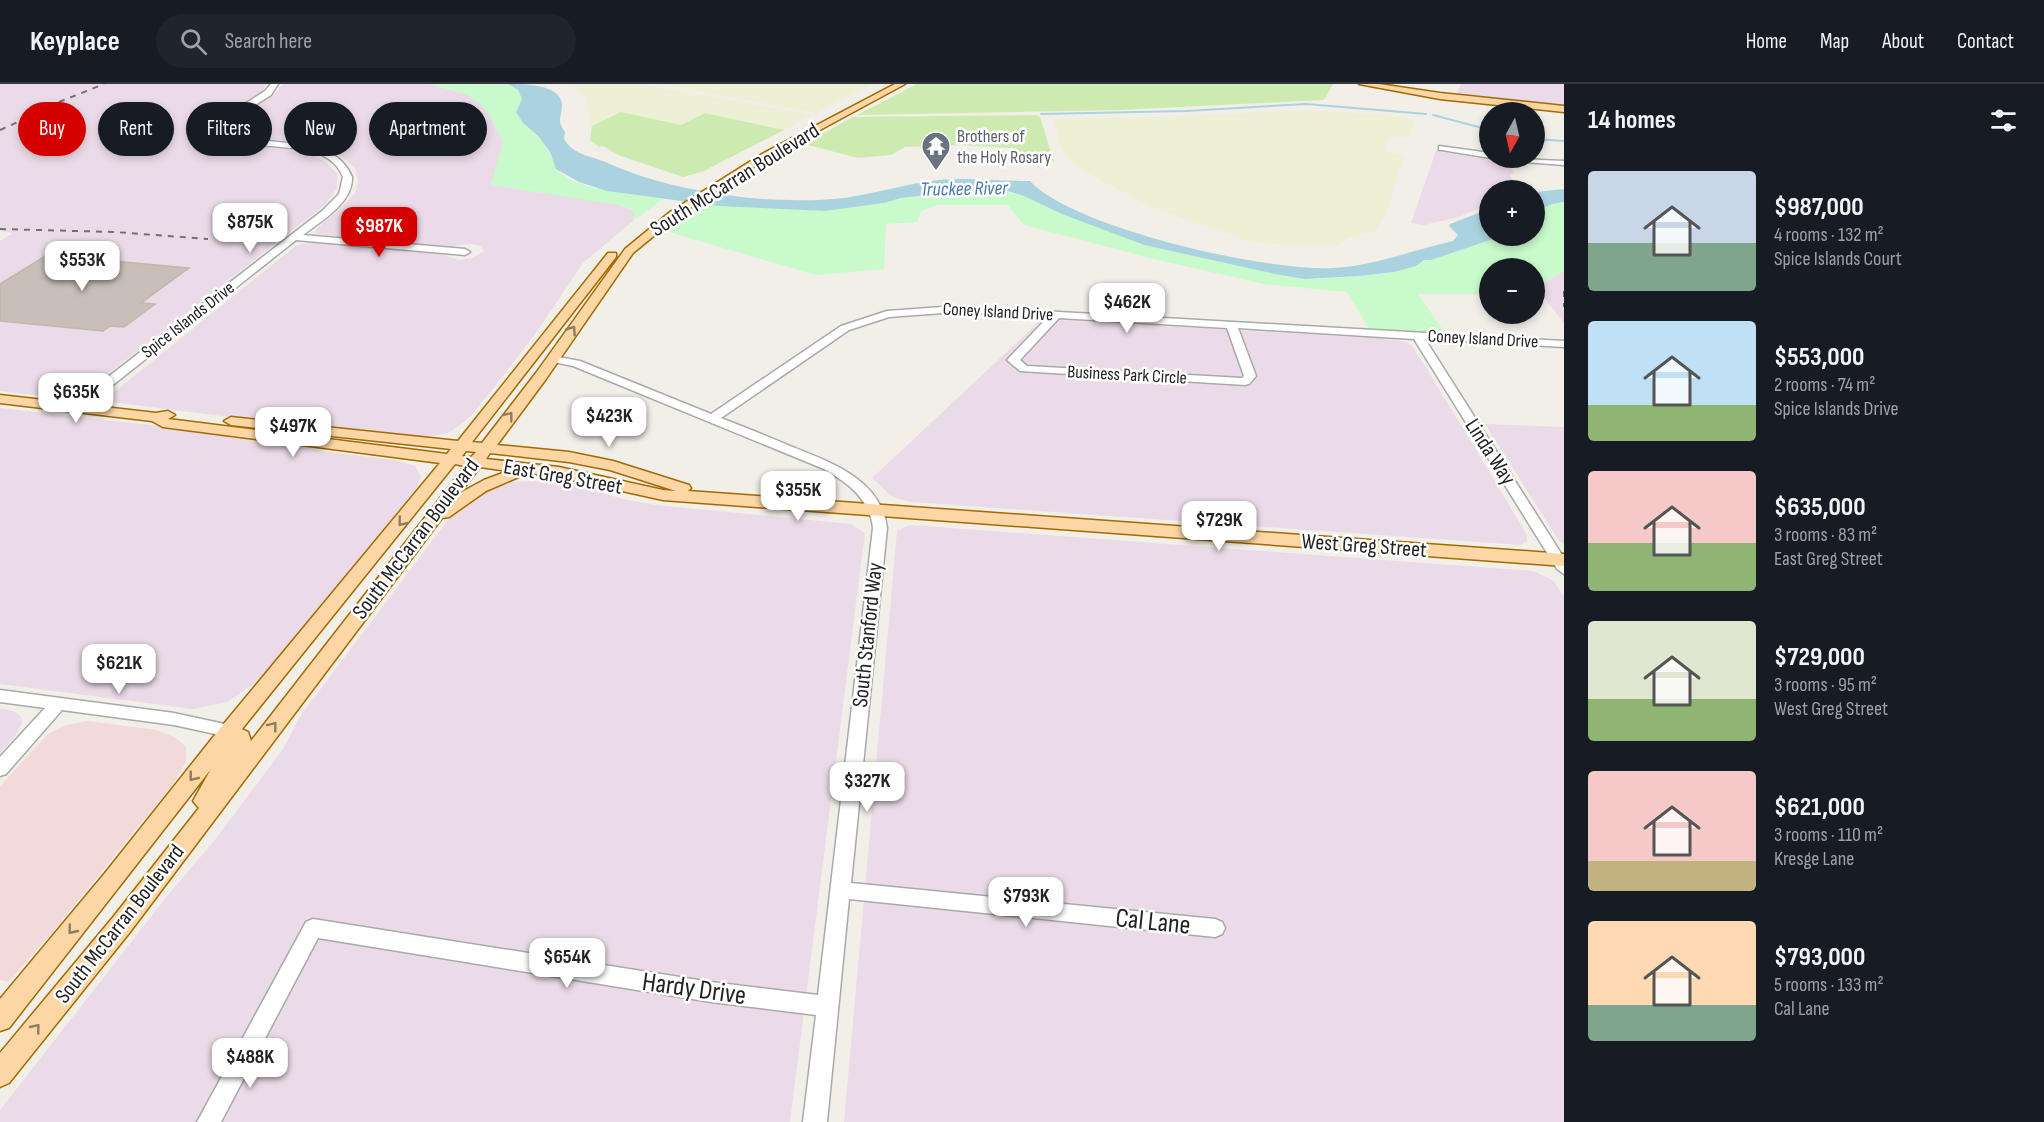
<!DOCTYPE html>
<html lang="en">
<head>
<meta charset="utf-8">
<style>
	:root { --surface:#171b24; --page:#20242c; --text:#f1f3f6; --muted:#9ea1a6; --line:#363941; --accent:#d40000 }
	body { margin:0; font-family:"Sofia Sans Condensed",sans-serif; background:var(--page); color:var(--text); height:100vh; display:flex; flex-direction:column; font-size:22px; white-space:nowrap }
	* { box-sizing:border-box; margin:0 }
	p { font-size:20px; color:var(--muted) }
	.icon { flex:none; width:33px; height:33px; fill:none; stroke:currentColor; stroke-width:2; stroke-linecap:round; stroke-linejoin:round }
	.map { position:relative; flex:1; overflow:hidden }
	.side { display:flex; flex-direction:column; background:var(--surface); width:480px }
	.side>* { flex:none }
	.guide { position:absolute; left:18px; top:18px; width:570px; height:54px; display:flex; gap:12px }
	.needle { width:39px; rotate:188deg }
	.tools { position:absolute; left:1479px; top:18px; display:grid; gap:12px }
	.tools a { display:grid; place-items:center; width:66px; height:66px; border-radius:50%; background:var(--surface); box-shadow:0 3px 9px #0003; font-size:30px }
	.price { position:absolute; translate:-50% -51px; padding:0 14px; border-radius:12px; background:#fff; color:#222; font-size:20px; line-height:39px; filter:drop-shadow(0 2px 3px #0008) }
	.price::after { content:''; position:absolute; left:50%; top:36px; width:18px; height:14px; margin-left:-9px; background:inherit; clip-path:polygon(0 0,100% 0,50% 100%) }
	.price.current { background:var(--accent); color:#fff }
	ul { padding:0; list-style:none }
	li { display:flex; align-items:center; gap:18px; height:150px; padding:0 24px }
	li span { display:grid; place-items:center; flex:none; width:168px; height:120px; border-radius:6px; color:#555 }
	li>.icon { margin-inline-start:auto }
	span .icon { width:72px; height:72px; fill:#fffc; stroke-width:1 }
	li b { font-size:26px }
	h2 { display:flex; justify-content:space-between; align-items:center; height:72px; padding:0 24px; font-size:26px }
	.tag { padding:0 21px; border-radius:27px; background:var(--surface); box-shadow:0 3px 9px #0003; font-size:21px; line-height:54px }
	.tag.current { background:var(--accent); color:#fff }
	header { display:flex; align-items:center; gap:36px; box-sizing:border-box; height:84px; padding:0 30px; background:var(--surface); border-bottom:2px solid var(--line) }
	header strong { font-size:28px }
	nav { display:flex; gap:33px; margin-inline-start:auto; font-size:21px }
	.search { width:420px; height:54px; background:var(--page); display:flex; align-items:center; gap:15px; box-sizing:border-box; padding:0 21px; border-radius:33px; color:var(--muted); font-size:22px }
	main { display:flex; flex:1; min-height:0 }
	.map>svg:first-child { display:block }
</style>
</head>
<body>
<header>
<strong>Keyplace</strong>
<div class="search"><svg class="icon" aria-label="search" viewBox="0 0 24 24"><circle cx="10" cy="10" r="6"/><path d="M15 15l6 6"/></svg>Search here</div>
<nav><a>Home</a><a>Map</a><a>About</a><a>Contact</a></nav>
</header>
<main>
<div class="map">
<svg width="1564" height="1038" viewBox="0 0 1564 1038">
	<rect width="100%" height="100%" fill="#f2efe9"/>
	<path fill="#f2dad9" d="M87 637 157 646 176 654 186 663V678L173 700 51 850 8 898 0 896V702L48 650 66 641Z"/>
	<g fill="#ebdbe8">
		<path d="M0 0H266L262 8 218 35 214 41 216 50 235 58 285 65 317 73 327 79 337 90V104L325 121 86 307 59 314 0 307V157L13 149 0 147Z"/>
		<path d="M283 0H429L467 10 486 23 503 58 502 62 635 128 633 137 583 179 536 249 492 306 470 333 450 348 434 352H412L246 335 103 317 297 161 316 158 437 169 460 176 472 174 484 167 481 162 470 160 445 163 317 150 315 148 317 144 341 124 355 109 358 97 355 84 340 71 321 64 298 59 250 53 238 49 233 43 238 33 276 9Z"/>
		<path d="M1461 0H1564V21L1457 10Z"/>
		<path d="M1436 67 1508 79 1514 89 1510 90 1513 99 1533 106H1490L1489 120 1459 133 1424 141 1411 139Z"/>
		<path d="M1564 187V239L1536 203Z"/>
		<path d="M1042 235 1390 255 1406 258 1413 263 1466 349 1527 451V457L1521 461 912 418 898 415 890 411 872 394Z"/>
		<path d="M0 324 168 343 300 362 321 367 395 376 415 382 421 392 417 404 263 590 251 602 227 618 193 625 0 600Z"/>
		<path d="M1485 340 1564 343V460L1559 457Z"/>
		<path d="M536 397 573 400 623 415 656 421 851 440 865 449 790 1038H0V1026L168 811 214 757 283 665 301 631 447 437 471 416 491 406 511 398Z"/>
		<path d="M910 441 1534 487 1554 497 1564 513V1038H844L897 447Z"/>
		<path d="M0 624 16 628 21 633 22 639 16 651 0 669Z"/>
	</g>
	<g fill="#eef0d5">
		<path d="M581 0H638L812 31 784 46 706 29 681 41 621 28 592 42 585 14 574 3Z"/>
		<path d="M663 0H873L816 29Z"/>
		<path d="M1308 26 1391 31 1414 35 1410 53 1390 54 1385 65 1390 69 1404 71 1386 130 1375 148 1348 154 1339 161 1273 160 1251 158 1187 136 1148 121 1080 85 1066 73 1060 61 1054 35 1153 33Z"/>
	</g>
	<g fill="#cdebb0">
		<path d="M917 0H1333L1324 16 1118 26 857 31Z"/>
		<path d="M621 28 681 41 705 29 784 46 704 87 683 93 618 71 603 62 599 63 590 56 592 42Z"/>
		<path d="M1037 31 1040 33 1054 78 1009 64 963 61 905 63 891 71 858 74 804 60 853 33Z"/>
	</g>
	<g fill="#c8facc">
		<path d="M429 0H508L518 6 522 15 516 27C523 42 534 47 543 59 550 68 555 84 563 91 583 107 637 110 663 115L633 137 635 128 625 122 491 101 503 58C483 13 476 11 429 0Z"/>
		<path d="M989 105 1022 111 1144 161 1287 192 1319 195 1359 192 1394 188 1416 182 1424 176H1431L1502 152H1534L1535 128 1552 120 1564 118V187L1535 203 1534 184H1490L1489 210H1418L1445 249 1369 245 1347 208 1264 200 1158 176 1024 141 1008 121H937L921 127 917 138 886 140 884 185 816 191 662 146 702 119 825 127 884 119 901 114Z"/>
	</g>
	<g fill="#aad3df">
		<path d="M508 0C524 0 560 0 562 20 562 33 556 36 565 48L564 55C574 72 593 72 610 80 675 109 774 122 844 114 876 109 906 100 938 96 968 93 1000 97 1030 97 1073 144 1268 188 1333 184 1375 182 1412 166 1453 157L1458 151 1449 142 1450 140 1489 125 1490 152H1502L1431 176H1424L1416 182 1394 188 1359 192 1305 195 1275 190 1144 161 1062 130 1024 112 1001 105 975 106 901 114 884 119 825 127 719 122 607 107 579 98 556 85 550 68 538 52 523 39 516 28 522 15 518 6Z"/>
		<path d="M1564 105V118L1552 120 1535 128V108Z"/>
	</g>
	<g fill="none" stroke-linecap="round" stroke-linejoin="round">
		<g stroke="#aad3df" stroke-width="2">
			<path d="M1041 30 1186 27 1306 20 1426 30"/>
			<path d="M1433 31 1490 46"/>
			<path d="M1534 55 1564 57"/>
		</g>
	</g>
	<path fill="#c7bfb8" stroke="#c4b6ab" stroke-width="1.5" d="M47 171 60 172 189 184 141 219 155 220 124 243 110 242 103 247 0 237V200Z"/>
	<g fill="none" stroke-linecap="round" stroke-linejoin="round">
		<g stroke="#a9a9a9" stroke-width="3">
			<g id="minor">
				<path d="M271 0H278L271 11 230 37 228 45C264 69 332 45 352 93 353 119 321 137 303 151L465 165 470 168 465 171 296 156 80 327H72V321L322 127 339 110 343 93C326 48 252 75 220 46L223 34 265 7Z"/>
				<path d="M1439 62 1490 69V74H1493H1490L1442 66H1439Z"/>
				<path d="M1496 74 1564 77V81L1500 76Z"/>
				<path d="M956 222 1564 257V263L1425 255 1564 474V490L1557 485 1414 255 1238 244 1256 292 1249 300 1245 301 1020 287 1007 276 1048 233 956 228 889 233 849 246 721 334C744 343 767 352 790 362 830 378 881 395 887 444L851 799 1215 835 1222 838 1225 844 1222 850 1215 853 849 815 827 1038H803L816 931 711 918 318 854 221 1038H197L306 838 313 835 711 898 818 911 873 444C870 415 848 399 824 385L573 282 549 277 547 275 553 272 580 277 711 330 841 242 887 227ZM1059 234 1227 244 1244 292 1242 294 1027 282 1020 276Z"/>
				<path d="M0 606 174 629 229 641 235 642 237 647 235 652 229 653 174 641 62 626 6 690 0 692V673L45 624 0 618Z"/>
			</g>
		</g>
		<g stroke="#a06b00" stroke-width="3">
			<g id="major">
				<path d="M895 0H905L768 74 678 132 633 169 546 295 497 361 569 368 613 377 689 401 691 404 688 407 1564 470V482L663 416 559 393 528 389 486 407 449 433 442 434 130 848 9 999 0 1003V969L114 832 199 724 193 717 211 685 9 944 0 947V915L105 789 222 642 440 379 163 343 152 337 0 319V311L156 329 168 327 175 331 168 335 447 370 451 365 231 341 224 337 231 333 458 357 608 169H616V173L472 358 482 359 536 289 625 165 670 128 762 70ZM466 367 476 368 471 373 462 372ZM490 369 569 378 610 386 676 407 663 406 559 383 486 375ZM455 380 465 382 251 657 248 648 242 645ZM480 383 508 387 484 396 460 409Z"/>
				<path d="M1359 0H1379L1440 9 1564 22V28L1440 15Z"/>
			</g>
		</g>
		<use href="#minor" fill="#fff" fill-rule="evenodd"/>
		<use href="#major" fill="#fcd6a4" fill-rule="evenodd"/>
		<g stroke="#707070" stroke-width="2" stroke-dasharray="6 6" stroke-linecap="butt">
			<path d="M59 18 104 0"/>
			<path d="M0 46 31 32"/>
			<path d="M0 145 115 148 208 155"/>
			<path d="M1564 207V223"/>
		</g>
	</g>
	<defs><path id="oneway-chevron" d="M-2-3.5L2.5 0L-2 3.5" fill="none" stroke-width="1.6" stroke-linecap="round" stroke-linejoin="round" transform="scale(1.5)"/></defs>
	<g stroke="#8f7c63">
		<use href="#oneway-chevron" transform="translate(572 246) rotate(-56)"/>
		<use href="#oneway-chevron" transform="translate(509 332) rotate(-52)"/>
		<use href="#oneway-chevron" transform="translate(402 438) rotate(129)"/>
		<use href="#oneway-chevron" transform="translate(273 642) rotate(-52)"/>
		<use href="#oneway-chevron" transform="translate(193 693) rotate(128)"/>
		<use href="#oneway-chevron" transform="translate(72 846) rotate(129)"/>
		<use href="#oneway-chevron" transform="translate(36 944) rotate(-51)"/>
	</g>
	<defs>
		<g id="temple-pin" transform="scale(1.5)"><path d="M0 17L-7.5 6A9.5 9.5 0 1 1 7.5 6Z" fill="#6b7280" stroke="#fff"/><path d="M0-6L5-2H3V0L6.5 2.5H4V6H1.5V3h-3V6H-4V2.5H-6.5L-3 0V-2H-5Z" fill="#fff"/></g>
	</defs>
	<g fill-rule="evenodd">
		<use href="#temple-pin" x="936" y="62"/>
	</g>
	<g text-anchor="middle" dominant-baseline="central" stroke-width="5" stroke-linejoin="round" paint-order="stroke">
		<g font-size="18" fill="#5b616d" stroke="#fff" text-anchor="start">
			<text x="957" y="52">Brothers of<tspan x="957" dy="21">the Holy Rosary</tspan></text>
		</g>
		<g font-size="18" fill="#222" stroke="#fff">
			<text transform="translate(998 228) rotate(3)">Coney Island Drive</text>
			<text transform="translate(188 236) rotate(-38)">Spice Islands Drive</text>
			<text transform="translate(1483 255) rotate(3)">Coney Island Drive</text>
			<text transform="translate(1127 291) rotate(3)">Business Park Circle</text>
		</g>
		<g font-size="20" font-style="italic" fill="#4a7aab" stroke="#fff">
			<text transform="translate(964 105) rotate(-1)">Truckee River</text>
		</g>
		<g font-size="22" fill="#222" stroke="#fff">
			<text transform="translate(735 96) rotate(-32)">South McCarran Boulevard</text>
			<text transform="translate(1490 368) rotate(57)">Linda Way</text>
			<text transform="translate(563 393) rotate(10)">East Greg Street</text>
			<text transform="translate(416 455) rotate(-53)">South McCarran Boulevard</text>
			<text transform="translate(1364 462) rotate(4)">West Greg Street</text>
			<text transform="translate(868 551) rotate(-84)">South Stanford Way</text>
			<text transform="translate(120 840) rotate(-52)">South McCarran Boulevard</text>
		</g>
		<g font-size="27" fill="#222" stroke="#fff">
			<text transform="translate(1153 838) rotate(6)">Cal Lane</text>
			<text transform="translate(694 905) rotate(8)">Hardy Drive</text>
		</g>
	</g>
</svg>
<div class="tools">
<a><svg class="needle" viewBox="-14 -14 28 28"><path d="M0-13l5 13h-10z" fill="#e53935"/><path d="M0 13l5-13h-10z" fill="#9ea1a6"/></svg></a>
<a>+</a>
<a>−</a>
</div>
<b class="price" style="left:250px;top:170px">$875K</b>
<b class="price current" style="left:379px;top:174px">$987K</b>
<b class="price" style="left:82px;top:208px">$553K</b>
<b class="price" style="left:1127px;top:250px">$462K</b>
<b class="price" style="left:76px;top:340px">$635K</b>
<b class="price" style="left:609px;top:364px">$423K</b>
<b class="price" style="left:293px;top:374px">$497K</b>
<b class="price" style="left:798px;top:438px">$355K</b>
<b class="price" style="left:1219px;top:468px">$729K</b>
<b class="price" style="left:119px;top:611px">$621K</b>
<b class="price" style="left:867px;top:729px">$327K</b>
<b class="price" style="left:1026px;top:844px">$793K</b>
<b class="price" style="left:567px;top:905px">$654K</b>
<b class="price" style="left:250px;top:1005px">$488K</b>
<div class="guide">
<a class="tag current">Buy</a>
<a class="tag">Rent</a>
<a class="tag">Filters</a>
<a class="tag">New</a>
<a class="tag">Apartment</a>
</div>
</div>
<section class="side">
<h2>14 homes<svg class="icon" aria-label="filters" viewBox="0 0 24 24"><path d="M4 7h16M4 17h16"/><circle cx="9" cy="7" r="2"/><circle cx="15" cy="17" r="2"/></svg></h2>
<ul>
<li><span style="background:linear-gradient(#c9d6e8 60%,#7fa58c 0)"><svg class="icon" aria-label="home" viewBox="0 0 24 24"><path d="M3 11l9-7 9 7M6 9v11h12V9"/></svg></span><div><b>$987,000</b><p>4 rooms · 132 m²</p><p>Spice Islands Court</p></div></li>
<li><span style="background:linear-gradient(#bfe0f5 70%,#8fb573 0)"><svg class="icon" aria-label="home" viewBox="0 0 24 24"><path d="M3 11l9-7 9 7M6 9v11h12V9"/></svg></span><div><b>$553,000</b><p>2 rooms · 74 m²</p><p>Spice Islands Drive</p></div></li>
<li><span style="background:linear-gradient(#f6c9c9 60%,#8fb573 0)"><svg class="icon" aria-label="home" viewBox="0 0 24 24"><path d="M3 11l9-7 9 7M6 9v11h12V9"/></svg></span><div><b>$635,000</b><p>3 rooms · 83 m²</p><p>East Greg Street</p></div></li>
<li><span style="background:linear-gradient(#dfe7d0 65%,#8fb573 0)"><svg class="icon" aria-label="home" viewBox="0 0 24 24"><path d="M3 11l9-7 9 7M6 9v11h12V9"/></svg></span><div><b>$729,000</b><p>3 rooms · 95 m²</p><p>West Greg Street</p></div></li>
<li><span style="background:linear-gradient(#f6c9c9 75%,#c2b280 0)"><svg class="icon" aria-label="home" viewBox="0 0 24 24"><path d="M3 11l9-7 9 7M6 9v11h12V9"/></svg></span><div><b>$621,000</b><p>3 rooms · 110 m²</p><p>Kresge Lane</p></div></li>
<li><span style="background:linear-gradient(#ffd9b3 70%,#7fa58c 0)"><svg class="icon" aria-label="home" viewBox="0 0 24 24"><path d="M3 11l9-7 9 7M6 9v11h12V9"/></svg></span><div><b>$793,000</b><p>5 rooms · 133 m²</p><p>Cal Lane</p></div></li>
</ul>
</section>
</main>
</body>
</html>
